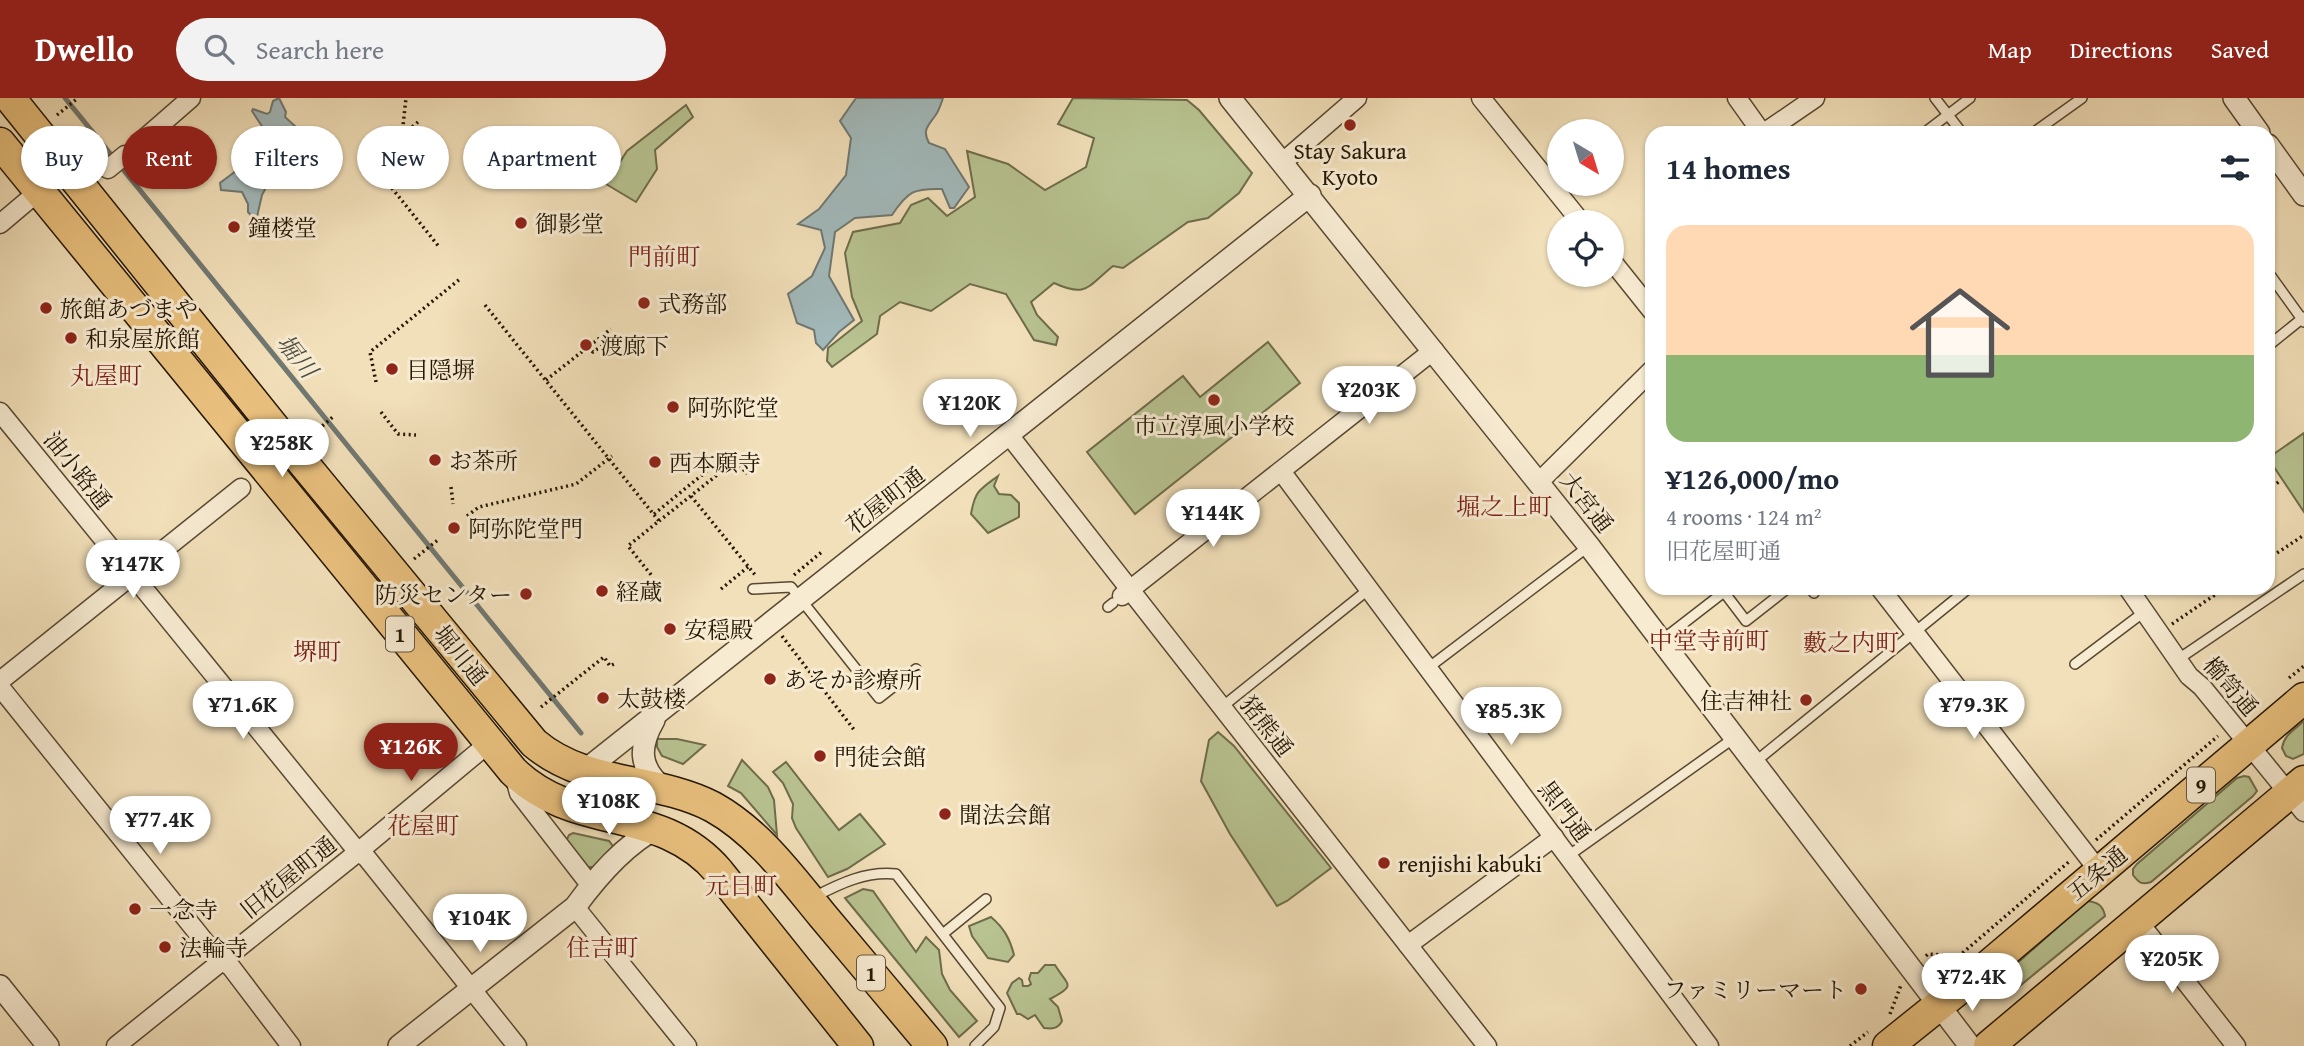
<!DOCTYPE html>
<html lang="en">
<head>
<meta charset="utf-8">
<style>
	:root { --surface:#fff; --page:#f2f2f3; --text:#1f2937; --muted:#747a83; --accent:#8f2418 }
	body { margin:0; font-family:"Gentium Book Plus","Noto Serif JP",serif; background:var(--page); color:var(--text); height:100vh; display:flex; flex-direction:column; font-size:26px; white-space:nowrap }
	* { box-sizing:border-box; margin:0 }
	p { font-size:23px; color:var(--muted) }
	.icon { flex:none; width:38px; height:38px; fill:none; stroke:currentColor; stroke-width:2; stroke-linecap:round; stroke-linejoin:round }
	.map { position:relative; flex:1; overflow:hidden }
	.sheet { position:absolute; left:1645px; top:28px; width:630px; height:469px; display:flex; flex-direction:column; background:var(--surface); border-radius:21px; box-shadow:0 2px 5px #0004 }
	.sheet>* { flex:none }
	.guide { position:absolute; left:21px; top:28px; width:665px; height:63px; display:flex; gap:14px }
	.needle { width:46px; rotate:142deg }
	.buttons { position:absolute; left:1547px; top:21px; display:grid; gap:14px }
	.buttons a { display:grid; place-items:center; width:77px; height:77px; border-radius:50%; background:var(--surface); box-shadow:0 2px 5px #0004; font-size:35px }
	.price { position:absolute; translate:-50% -60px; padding:0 16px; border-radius:24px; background:#fff; color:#222; font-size:23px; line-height:46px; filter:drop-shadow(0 2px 4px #0008) }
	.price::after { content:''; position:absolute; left:50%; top:42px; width:21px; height:16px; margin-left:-10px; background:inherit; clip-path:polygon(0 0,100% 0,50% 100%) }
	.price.selected { background:var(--accent); color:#fff }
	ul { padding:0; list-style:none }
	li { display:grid; align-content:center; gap:14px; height:371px; padding:0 21px }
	li span { display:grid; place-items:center; height:217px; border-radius:21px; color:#555 }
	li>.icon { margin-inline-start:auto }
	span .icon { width:126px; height:126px; fill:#fffc; stroke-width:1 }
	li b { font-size:30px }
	h2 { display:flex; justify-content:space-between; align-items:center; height:84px; padding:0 21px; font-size:30px }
	.chip { padding:0 24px; border-radius:32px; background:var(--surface); box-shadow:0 2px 5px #0004; font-size:24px; line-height:63px }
	.chip.selected { background:var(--accent); color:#fff }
	header { display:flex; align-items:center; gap:42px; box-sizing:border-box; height:98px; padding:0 35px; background:var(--accent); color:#fff }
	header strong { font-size:33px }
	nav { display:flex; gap:38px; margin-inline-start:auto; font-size:24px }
	.search { width:490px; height:63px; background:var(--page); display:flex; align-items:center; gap:18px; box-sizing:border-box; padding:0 24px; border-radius:38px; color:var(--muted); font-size:26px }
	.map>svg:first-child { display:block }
</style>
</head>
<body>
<header>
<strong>Dwello</strong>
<div class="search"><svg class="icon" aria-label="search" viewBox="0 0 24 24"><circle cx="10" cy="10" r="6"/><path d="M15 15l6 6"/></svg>Search here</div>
<nav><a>Map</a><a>Directions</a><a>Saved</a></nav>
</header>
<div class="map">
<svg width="2304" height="948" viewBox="0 0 2304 948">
	<rect width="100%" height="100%" fill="#f2e0ba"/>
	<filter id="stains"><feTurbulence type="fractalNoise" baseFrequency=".00286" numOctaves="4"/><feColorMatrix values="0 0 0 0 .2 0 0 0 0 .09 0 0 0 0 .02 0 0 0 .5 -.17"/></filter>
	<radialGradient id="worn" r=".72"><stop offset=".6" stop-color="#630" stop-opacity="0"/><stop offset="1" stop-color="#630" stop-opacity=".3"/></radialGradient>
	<g fill="#b8c391" stroke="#6e6c4a" stroke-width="2">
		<path d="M1073 0 1187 2 1199 12 1252 75 1239 95 1208 120 1188 124 1123 170 1113 168C1087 189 1087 200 1054 185L1031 204 1037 217 1058 239 1056 247 1034 242 1006 196 970 186 931 213 900 204 880 218 877 236 832 269 827 263 828 250 862 223 852 199 845 155 853 134 900 125 911 107 928 100 947 118 975 99 967 53 1008 66 1045 92 1086 69 1094 40 1058 26Z"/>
		<path d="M686 7 693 19 655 52 657 71 636 104 606 86 627 53Z"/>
		<path d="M1268 244 1300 285 1135 416 1087 354 1183 278 1200 299Z"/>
		<path d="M2304 335V414L2268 360Z"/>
		<path d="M998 378 994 388 999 396 1011 397 1019 405V419L988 435 971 416C975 393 979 392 998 378Z"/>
		<path d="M2304 623V656L2293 661 2286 658 2282 650C2284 637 2294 632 2304 623Z"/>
		<path d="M1218 634 1234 648 1331 770 1287 803 1277 808 1230 736 1201 683 1209 642Z"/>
		<path d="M657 641H677L705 647 683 666 662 658 657 649Z"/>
		<path d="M742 662 768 689 774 702 777 737 741 695 728 688Z"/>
		<path d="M786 664 839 732 860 716 885 746 847 771 828 779 796 730 792 720 793 706 783 685 773 674Z"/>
		<path d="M2244 678 2249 679 2257 693 2253 698 2151 784C2142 787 2139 785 2133 777V771L2137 766 2237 680Z"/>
		<path d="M573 735 609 743 615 751 597 769H587L566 743 569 737Z"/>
		<path d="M863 791 873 793 916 854 926 839 939 852 942 876 950 892 977 923 959 939 845 800Z"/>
		<path d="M2087 803C2097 804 2103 807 2105 818L2016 891 2004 877Z"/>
		<path d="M991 819C1004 830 1010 841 1014 857L1008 864 988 860 972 838 969 828Z"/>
		<path d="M1045 867H1055C1068 888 1077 887 1050 901L1058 909 1062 923C1058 931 1052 931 1044 930L1035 917 1028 921 1020 916H1017L1007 895 1012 885 1019 880 1022 882 1023 888H1028L1031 886 1029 881 1031 875H1038Z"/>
	</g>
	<g fill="#a2babc" stroke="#707872" stroke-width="2">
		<path d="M279 0 286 14 285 19 297 30 296 38 307 43 308 48 319 55 318 61 308 66 311 78 308 82 278 59 270 60 269 65 272 78 262 97 256 123 248 114V106L242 94 221 92 220 85 248 64 256 62C259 53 267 47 269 39L252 13 253 11 267 16 270 14 273 3Z"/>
		<path d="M856 0H943C941 6 939 13 935 18 928 28 922 32 929 45L945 51 969 89 954 110H950L942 91C914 90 908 93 892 117L855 120 835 134 829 178 854 222 839 234 823 252 816 245 814 232 797 225 788 196 812 178 825 150 821 132 798 126 819 111 846 77 851 40 840 23Z"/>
	</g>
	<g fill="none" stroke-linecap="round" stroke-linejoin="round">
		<path stroke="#707872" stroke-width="5" d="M65 0 581 635"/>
		<g stroke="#584831" stroke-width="12">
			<g id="service">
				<path d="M1935 0 1962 35"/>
				<path d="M1924 35 1970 0"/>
				<path d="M2033 35 2082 0"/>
				<path d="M2268 174 2304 224"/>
				<path d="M2268 248 2304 219"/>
				<path d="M1810 490 1814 495"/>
				<path d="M753 491 791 489 879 600 916 571"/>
				<path d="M1108 509 1113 505"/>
				<path d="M1662 542 1724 494 1746 523 1788 490"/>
				<path d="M2177 562 2304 476"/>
				<path d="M2075 566 2144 514"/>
				<path d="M1428 570 1589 448"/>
				<path d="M1222 609 1369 491"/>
				<path d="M1755 664 1969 490"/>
				<path d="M1568 758 1734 640"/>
				<path d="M814 799C841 785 866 773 896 776L1000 910 994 929 975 948"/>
				<path d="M944 835 986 801"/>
			</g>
		</g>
		<g stroke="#584831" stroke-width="21">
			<g id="minor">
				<path d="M1481 0 1581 124"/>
				<path d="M1737 0 1762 35"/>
				<path d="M1764 35 1815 0"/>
				<path d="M144 41 191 0"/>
				<path d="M1283 64 1357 0"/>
				<path d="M108 71 125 57"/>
				<path d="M0 126 39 93"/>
				<path d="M1612 163 1652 213"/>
				<path d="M0 314 358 754 366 759 517 948"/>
				<path d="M1009 337 1487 948"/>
				<path d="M1281 373 1709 948"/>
				<path d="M1539 384 1652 272"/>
				<path d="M1880 490 2099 773"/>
				<path d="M2128 490 2189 578 2202 589 2304 714"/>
				<path d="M1122 498 1434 252"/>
				<path d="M0 583 241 390"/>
				<path d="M0 589 217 859 231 869 291 948"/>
				<path d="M514 677 519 695 591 788"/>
				<path d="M575 809 687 948"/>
				<path d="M2138 823 2236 948"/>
				<path d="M1408 847 1554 739"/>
				<path d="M116 948 358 754 489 645"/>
			</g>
		</g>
		<g stroke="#584831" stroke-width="24">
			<g id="tertiary">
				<path d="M1230 0 1589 448 1970 948"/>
				<path d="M2234 0 2259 35"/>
				<path d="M2268 47 2304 97"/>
				<path d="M654 622C639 648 638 669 663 690"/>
				<path d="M583 674 1310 97"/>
				<path d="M0 888 48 948"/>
				<path d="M399 948 575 809C597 779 624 747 657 730"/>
			</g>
		</g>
		<g stroke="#241603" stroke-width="33">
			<g id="trunk">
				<path d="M10 0 290 349 534 645C586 689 655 679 713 709 758 734 790 778 822 817 859 861 895 904 932 948"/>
				<path d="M0 45 513 673C575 734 661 705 719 774L858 948"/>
				<path d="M1888 948 1989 867 2304 600"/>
				<path d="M1989 948 2304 683"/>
			</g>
		</g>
		<g stroke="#241603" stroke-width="3.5" stroke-dasharray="2 3.5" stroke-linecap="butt">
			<path d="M57 17 78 0"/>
			<path d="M418 24 396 42 391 89 440 150"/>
			<path d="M402 37 406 0"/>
			<path d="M485 207 659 423 628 448 652 478"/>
			<path d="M588 249 593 254 614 240 618 244 613 249"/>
			<path d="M546 282 611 231"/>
			<path d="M376 284 370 254 460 181"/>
			<path d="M381 314 398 336 416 337"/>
			<path d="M314 335 334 318"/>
			<path d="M730 354 736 362"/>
			<path d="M451 389 453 406"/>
			<path d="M2268 392 2280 383"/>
			<path d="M691 398 756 478"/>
			<path d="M654 416 713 368 715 372 721 367"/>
			<path d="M467 418 479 409 576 386 612 358"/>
			<path d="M659 423 736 362 747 376"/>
			<path d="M414 461 439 441"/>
			<path d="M2268 461 2304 437"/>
			<path d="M794 477 823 453"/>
			<path d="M721 491 748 469"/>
			<path d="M2172 526 2225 490"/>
			<path d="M782 538 855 633"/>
			<path d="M2289 580 2304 568"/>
			<path d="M541 609 604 559 610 568 614 566"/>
			<path d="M2096 742 2218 638"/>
			<path d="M1926 858 1928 856 1959 858 2071 762"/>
			<path d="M1890 916 1901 887"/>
			<path d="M1850 948 1868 934"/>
		</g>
		<use href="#service" stroke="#f7ebd2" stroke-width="9"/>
		<use href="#minor" stroke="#f7ebd2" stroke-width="18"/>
		<use href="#tertiary" stroke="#f7ebd2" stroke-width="21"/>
		<use href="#trunk" stroke="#e9c07d" stroke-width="30"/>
	</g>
	<g fill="#8f2418" stroke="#f7ebd2" stroke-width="2.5">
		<circle cx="1350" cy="27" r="7"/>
		<circle cx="521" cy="125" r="7"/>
		<circle cx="234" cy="129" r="7"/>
		<circle cx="644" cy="205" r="7"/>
		<circle cx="46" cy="210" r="7"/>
		<circle cx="71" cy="240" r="7"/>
		<circle cx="586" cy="247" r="7"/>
		<circle cx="392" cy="271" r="7"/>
		<circle cx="1214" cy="302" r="7"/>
		<circle cx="673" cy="309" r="7"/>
		<circle cx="435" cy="362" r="7"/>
		<circle cx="655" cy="364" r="7"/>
		<circle cx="454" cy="430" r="7"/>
		<circle cx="602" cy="493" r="7"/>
		<circle cx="526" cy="496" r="7"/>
		<circle cx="670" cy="531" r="7"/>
		<circle cx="770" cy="581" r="7"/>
		<circle cx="603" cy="600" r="7"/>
		<circle cx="1806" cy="602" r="7"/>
		<circle cx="820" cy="658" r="7"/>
		<circle cx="945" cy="716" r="7"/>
		<circle cx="1384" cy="765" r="7"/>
		<circle cx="135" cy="811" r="7"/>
		<circle cx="165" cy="849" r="7"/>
		<circle cx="1861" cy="891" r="7"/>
	</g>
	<g text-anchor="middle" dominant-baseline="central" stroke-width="6" stroke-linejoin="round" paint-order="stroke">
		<g fill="#f7ebd2" stroke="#635641" stroke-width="2">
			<rect x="386" y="518.5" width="28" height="35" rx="5"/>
			<rect x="2187" y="669.5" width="28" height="35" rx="5"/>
			<rect x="857" y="857.5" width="28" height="35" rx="5"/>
		</g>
		<g font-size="21" font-weight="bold" fill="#241603">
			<text x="400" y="536">1</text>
			<text x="2201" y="687">9</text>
			<text x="871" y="875">1</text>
		</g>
		<g font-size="23" fill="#241603" stroke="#f7ebd2" text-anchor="start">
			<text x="1350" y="52" text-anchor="middle">Stay Sakura<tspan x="1350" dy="26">Kyoto</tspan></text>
			<text x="535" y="125">御影堂</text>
			<text x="248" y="129">鐘楼堂</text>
			<text x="658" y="205">式務部</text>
			<text x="60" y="210">旅館あづまや</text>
			<text x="85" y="240">和泉屋旅館</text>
			<text x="600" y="247">渡廊下</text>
			<text x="406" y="271">目隠塀</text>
			<text x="687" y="309">阿弥陀堂</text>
			<text x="1214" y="327" text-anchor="middle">市立淳風小学校</text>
			<text x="449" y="362">お茶所</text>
			<text x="669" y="364">西本願寺</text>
			<text x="468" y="430">阿弥陀堂門</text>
			<text x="616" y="493">経蔵</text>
			<text x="512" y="496" text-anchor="end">防災センター</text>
			<text x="684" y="531">安穏殿</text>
			<text x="784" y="581">あそか診療所</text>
			<text x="617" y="600">太鼓楼</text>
			<text x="1792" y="602" text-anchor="end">住吉神社</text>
			<text x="834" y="658">門徒会館</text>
			<text x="959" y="716">聞法会館</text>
			<text x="1398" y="765">renjishi kabuki</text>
			<text x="149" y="811">一念寺</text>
			<text x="179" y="849">法輪寺</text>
			<text x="1847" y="891" text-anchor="end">ファミリーマート</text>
		</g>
		<g font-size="23" fill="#241603" stroke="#f7ebd2">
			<text transform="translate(78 372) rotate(51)">油小路通</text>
			<text transform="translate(885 402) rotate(-38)">花屋町通</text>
			<text transform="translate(1587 404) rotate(52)">大宮通</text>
			<text transform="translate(461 557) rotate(51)">堀川通</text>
			<text transform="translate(2231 588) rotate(49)">櫛笥通</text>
			<text transform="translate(1267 628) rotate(52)">猪熊通</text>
			<text transform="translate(1565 713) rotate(53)">黒門通</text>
			<text transform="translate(2097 775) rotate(-40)">五条通</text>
			<text transform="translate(288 779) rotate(-39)">旧花屋町通</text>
		</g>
		<g font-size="24" fill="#7a1f14" stroke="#f7ebd2">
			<text x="664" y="158">門前町</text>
			<text x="106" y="277">丸屋町</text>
			<text x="1504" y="408">堀之上町</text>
			<text x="1709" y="542">中堂寺前町</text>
			<text x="1851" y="544">藪之内町</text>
			<text x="317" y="553">堺町</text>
			<text x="423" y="727">花屋町</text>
			<text x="741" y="787">元日町</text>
			<text x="602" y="849">住吉町</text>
		</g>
		<g font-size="24" font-style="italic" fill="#504f44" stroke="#f7ebd2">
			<text transform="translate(297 258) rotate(51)">堀川</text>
		</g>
	</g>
	<rect width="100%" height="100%" filter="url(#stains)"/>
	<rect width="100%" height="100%" fill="url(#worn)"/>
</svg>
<div class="buttons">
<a><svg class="needle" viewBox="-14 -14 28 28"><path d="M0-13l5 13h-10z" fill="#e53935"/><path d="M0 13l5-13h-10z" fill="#747a83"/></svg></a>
<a><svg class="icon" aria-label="locate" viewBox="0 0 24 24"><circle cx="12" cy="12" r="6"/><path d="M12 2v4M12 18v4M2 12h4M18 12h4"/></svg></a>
</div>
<b class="price" style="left:1369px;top:328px">¥203K</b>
<b class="price" style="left:970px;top:341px">¥120K</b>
<b class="price" style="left:282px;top:381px">¥258K</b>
<b class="price" style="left:1213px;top:451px">¥144K</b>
<b class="price" style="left:133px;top:502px">¥147K</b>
<b class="price" style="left:243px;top:643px">¥71.6K</b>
<b class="price" style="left:1974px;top:643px">¥79.3K</b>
<b class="price" style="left:1511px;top:649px">¥85.3K</b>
<b class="price selected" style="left:411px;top:685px">¥126K</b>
<b class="price" style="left:609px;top:739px">¥108K</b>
<b class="price" style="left:160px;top:758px">¥77.4K</b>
<b class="price" style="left:480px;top:856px">¥104K</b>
<b class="price" style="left:2172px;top:897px">¥205K</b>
<b class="price" style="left:1972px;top:915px">¥72.4K</b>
<div class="guide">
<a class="chip">Buy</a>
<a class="chip selected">Rent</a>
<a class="chip">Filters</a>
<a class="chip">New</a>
<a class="chip">Apartment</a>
</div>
<section class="sheet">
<h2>14 homes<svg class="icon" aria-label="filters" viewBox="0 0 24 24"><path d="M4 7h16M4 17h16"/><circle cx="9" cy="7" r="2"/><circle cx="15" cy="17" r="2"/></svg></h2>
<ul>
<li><span style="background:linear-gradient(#ffd9b3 60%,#8fb573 0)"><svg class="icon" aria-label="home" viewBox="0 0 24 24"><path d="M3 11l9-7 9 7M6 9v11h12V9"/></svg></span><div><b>¥126,000/mo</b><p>4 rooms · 124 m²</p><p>旧花屋町通</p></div></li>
</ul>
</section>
</div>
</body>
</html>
